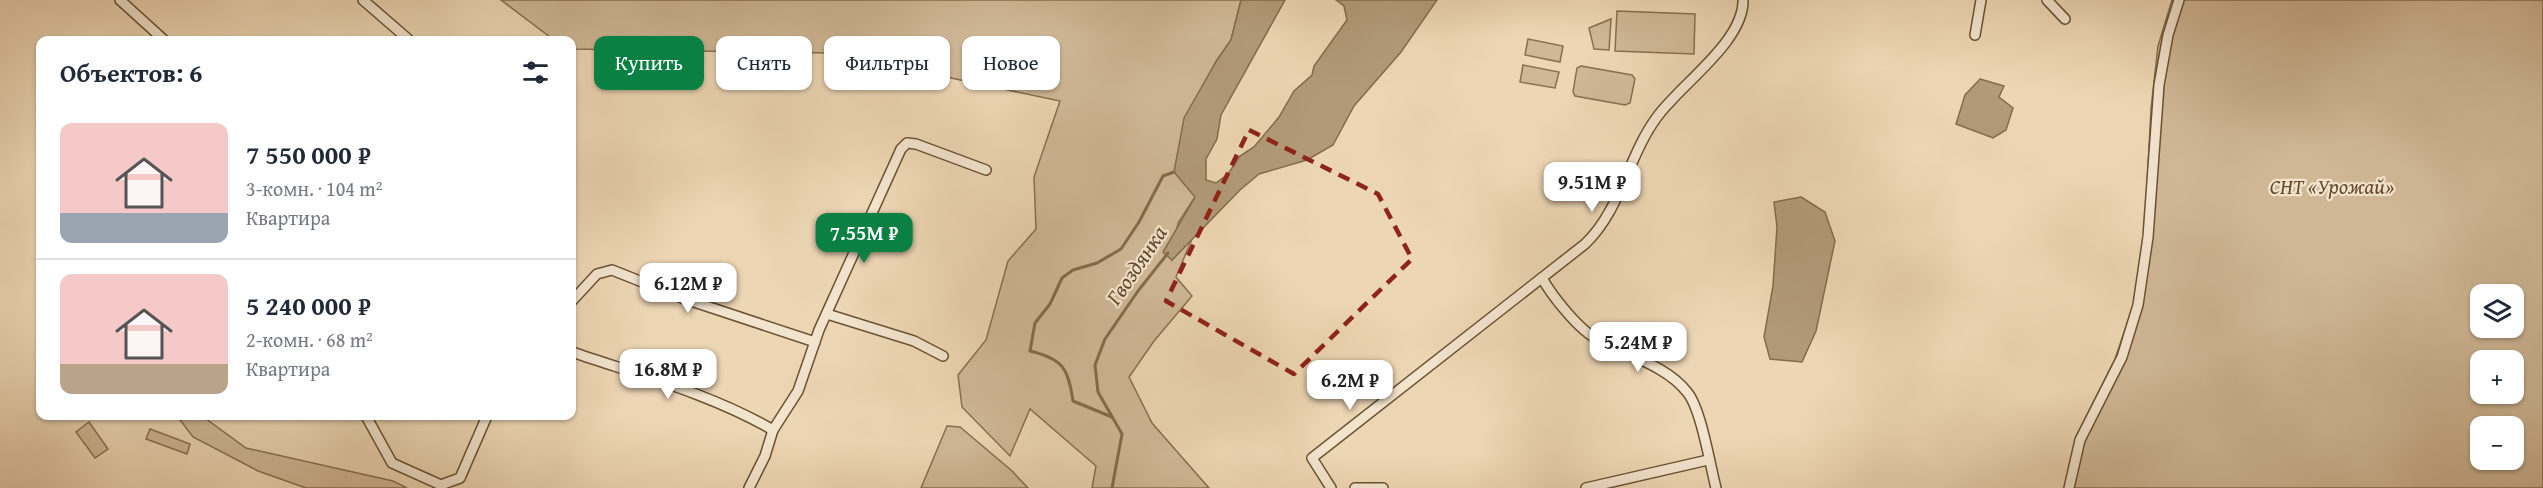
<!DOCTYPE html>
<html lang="ru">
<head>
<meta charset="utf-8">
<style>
	:root { --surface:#fff; --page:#f2f2f3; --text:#1f2937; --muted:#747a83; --line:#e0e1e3; --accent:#0b8043 }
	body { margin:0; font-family:"Gentium Book Plus",serif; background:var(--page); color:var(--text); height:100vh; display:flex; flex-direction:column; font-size:22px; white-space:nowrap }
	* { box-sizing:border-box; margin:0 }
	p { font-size:20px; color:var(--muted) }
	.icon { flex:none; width:33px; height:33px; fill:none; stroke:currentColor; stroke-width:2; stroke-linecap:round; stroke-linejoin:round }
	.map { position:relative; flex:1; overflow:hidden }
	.panel { position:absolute; left:36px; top:36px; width:540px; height:384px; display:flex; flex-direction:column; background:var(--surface); border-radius:12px; box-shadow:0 2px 4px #0004 }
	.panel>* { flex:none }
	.guide { position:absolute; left:594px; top:36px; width:570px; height:54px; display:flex; gap:12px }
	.buttons { position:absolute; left:2470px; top:284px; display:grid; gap:12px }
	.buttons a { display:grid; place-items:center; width:54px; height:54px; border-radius:12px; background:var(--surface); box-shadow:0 2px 4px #0004; font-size:30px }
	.price { position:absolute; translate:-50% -51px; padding:0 14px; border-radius:12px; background:#fff; color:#222; font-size:20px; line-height:39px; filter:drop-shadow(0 2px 3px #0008) }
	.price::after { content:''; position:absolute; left:50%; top:36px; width:18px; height:14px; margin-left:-9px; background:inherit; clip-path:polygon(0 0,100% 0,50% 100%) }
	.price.current { background:var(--accent); color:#fff }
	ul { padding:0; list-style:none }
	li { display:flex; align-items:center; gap:18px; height:150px; padding:0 24px }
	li+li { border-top:2px solid var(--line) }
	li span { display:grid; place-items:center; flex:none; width:168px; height:120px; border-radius:12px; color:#555 }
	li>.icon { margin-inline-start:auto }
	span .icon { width:72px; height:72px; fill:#fffc; stroke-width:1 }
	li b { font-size:26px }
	h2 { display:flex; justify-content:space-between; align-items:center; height:72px; padding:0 24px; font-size:26px }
	.pill { padding:0 21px; border-radius:12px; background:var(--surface); box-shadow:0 2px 4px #0004; font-size:21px; line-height:54px }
	.pill.current { background:var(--accent); color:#fff }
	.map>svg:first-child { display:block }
</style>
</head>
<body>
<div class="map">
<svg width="2543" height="488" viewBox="0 0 2543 488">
	<rect width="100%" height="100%" fill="#edd6b4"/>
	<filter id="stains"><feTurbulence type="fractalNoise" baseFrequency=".00333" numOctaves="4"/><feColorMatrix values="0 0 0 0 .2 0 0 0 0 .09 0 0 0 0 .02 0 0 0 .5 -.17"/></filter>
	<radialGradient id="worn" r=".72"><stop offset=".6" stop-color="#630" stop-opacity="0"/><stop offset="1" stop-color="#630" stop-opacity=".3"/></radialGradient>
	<g fill="#d0b897" stroke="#886f4f" stroke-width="1.5" fill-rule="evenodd">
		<path d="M501 0H1241L1231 40 1217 60 1203 86 1195 197 1178 223 1172 260 1192 239 1176 277 1192 296 1154 341 1129 377 1152 423 1209 488H1092L1096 466 1030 409 1010 456 962 407 958 375 986 340 1008 261 1036 229 1034 177 1060 101 833 53 572 49V40H554Z"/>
		<path d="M2172 0H2543V488H2065L2076 437 2115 359 2133 306 2144 244 2151 109 2158 46ZM2481 294H2514V327H2481ZM2481 360H2514V393H2481ZM2481 426H2514V459H2481Z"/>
		<path d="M1617 11 1695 14 1694 54 1615 51Z"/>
		<path d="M1611 19 1609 50 1594 49 1589 28Z"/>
		<path d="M1528 39 1563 46 1560 62 1525 55Z"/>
		<path d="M1523 65 1559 72 1555 88 1520 82Z"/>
		<path d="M1581 66 1632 75 1635 79 1630 103 1625 105 1575 96 1573 92 1577 68Z"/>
		<path d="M177 416H202L246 448 393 481 407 488H306L258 471 193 437Z"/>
		<path d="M89 422 108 449 95 458 76 432Z"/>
		<path d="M947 426 960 427 1011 470 1028 488H921Z"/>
		<path d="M150 429 190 444 187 454 146 439Z"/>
	</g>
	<g fill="#b29a79" stroke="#846c4b" stroke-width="1.5">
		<path d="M1241 0H1285L1221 115 1217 139 1206 159V180L1216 183 1228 174 1240 156 1254 147 1279 117 1294 91 1312 75 1314 66 1347 20 1344 6 1336 0H1437L1401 52 1354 106 1333 145 1307 160 1259 174 1240 190 1172 260 1163 252 1195 197 1174 172 1184 118 1217 60 1231 40Z"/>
		<path d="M1980 79 2004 86 1999 97 2013 108 2006 130 1993 138 1956 124 1965 95Z"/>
		<path d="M1801 197 1825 212 1835 241 1816 331 1802 362 1770 359 1764 337 1773 286 1777 227 1774 202Z"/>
	</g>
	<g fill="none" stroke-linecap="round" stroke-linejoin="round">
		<g stroke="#846c4b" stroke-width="3">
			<path d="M1112 417 1073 401C1068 368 1063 359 1030 351L1035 323 1050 304 1062 278 1073 270 1097 263 1121 249 1139 222 1163 176 1174 172"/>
			<path d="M1112 488 1122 434 1098 392 1095 365 1105 339 1138 291 1168 253"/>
		</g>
		<g stroke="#6b5232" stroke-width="12">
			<g id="minor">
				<path d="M120 0 164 40"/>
				<path d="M363 0 408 39"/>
				<path d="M2047 0 2065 19"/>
				<path d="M1975 35 1981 0"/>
				<path d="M1542 278C1552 296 1579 330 1597 339 1625 355 1666 365 1687 392 1701 408 1710 465 1716 488"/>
				<path d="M572 301 597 274 612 270 685 299 815 342"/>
				<path d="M827 314 914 341 943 356"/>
				<path d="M572 352C639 375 711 394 773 430"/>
				<path d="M366 416 392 463 441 485 460 478 487 416"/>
				<path d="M749 488 765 456 773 430 798 391 819 330 901 149 907 143 916 144 986 170"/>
				<path d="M1331 488 1312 458 1585 244C1621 210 1628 156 1657 117 1680 85 1742 43 1743 2"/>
				<path d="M1355 488H1383"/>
				<path d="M1586 488 1708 460"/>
				<path d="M2069 488 2080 440 2122 357 2138 305 2148 237 2159 85 2168 35 2179 0"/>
			</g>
		</g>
		<use href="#minor" stroke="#f3e4ce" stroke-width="9"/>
	</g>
	<path fill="none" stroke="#8f2418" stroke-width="4.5" stroke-dasharray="12 8" stroke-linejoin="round" d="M1249 130 1378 194 1412 259 1294 374 1166 301Z"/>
	<g text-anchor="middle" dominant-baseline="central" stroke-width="4.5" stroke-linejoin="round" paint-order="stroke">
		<g font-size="21" font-style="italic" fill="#644a2b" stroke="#f3e4ce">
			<text x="2332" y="186">СНТ «Урожай»</text>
		</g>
		<g font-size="22" font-style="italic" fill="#624929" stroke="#f3e4ce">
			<text transform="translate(1136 265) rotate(-56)">Гвоздянка</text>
		</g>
	</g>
	<rect width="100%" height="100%" filter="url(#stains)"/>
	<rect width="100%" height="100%" fill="url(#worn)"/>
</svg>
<div class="buttons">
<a><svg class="icon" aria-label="layers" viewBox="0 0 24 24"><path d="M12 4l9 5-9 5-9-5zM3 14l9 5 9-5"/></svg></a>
<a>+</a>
<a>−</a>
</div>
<b class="price" style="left:1592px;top:213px">9.51M ₽</b>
<b class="price current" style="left:864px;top:264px">7.55M ₽</b>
<b class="price" style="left:688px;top:314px">6.12M ₽</b>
<b class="price" style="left:1638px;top:373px">5.24M ₽</b>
<b class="price" style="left:668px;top:400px">16.8M ₽</b>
<b class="price" style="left:1350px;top:411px">6.2M ₽</b>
<div class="guide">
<a class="pill current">Купить</a>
<a class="pill">Снять</a>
<a class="pill">Фильтры</a>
<a class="pill">Новое</a>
</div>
<section class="panel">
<h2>Объектов: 6<svg class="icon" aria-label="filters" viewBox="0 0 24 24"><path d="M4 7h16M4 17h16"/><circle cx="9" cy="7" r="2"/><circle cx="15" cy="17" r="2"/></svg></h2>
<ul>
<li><span style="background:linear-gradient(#f6c9c9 75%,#9aa5b1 0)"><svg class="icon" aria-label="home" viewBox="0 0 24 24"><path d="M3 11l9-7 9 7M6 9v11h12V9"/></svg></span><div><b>7 550 000 ₽</b><p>3-комн. · 104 m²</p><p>Квартира</p></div></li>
<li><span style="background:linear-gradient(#f6c9c9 75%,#b9a48a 0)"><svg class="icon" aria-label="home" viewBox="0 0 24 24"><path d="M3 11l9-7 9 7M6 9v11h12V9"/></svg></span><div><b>5 240 000 ₽</b><p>2-комн. · 68 m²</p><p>Квартира</p></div></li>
</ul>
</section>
</div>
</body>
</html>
